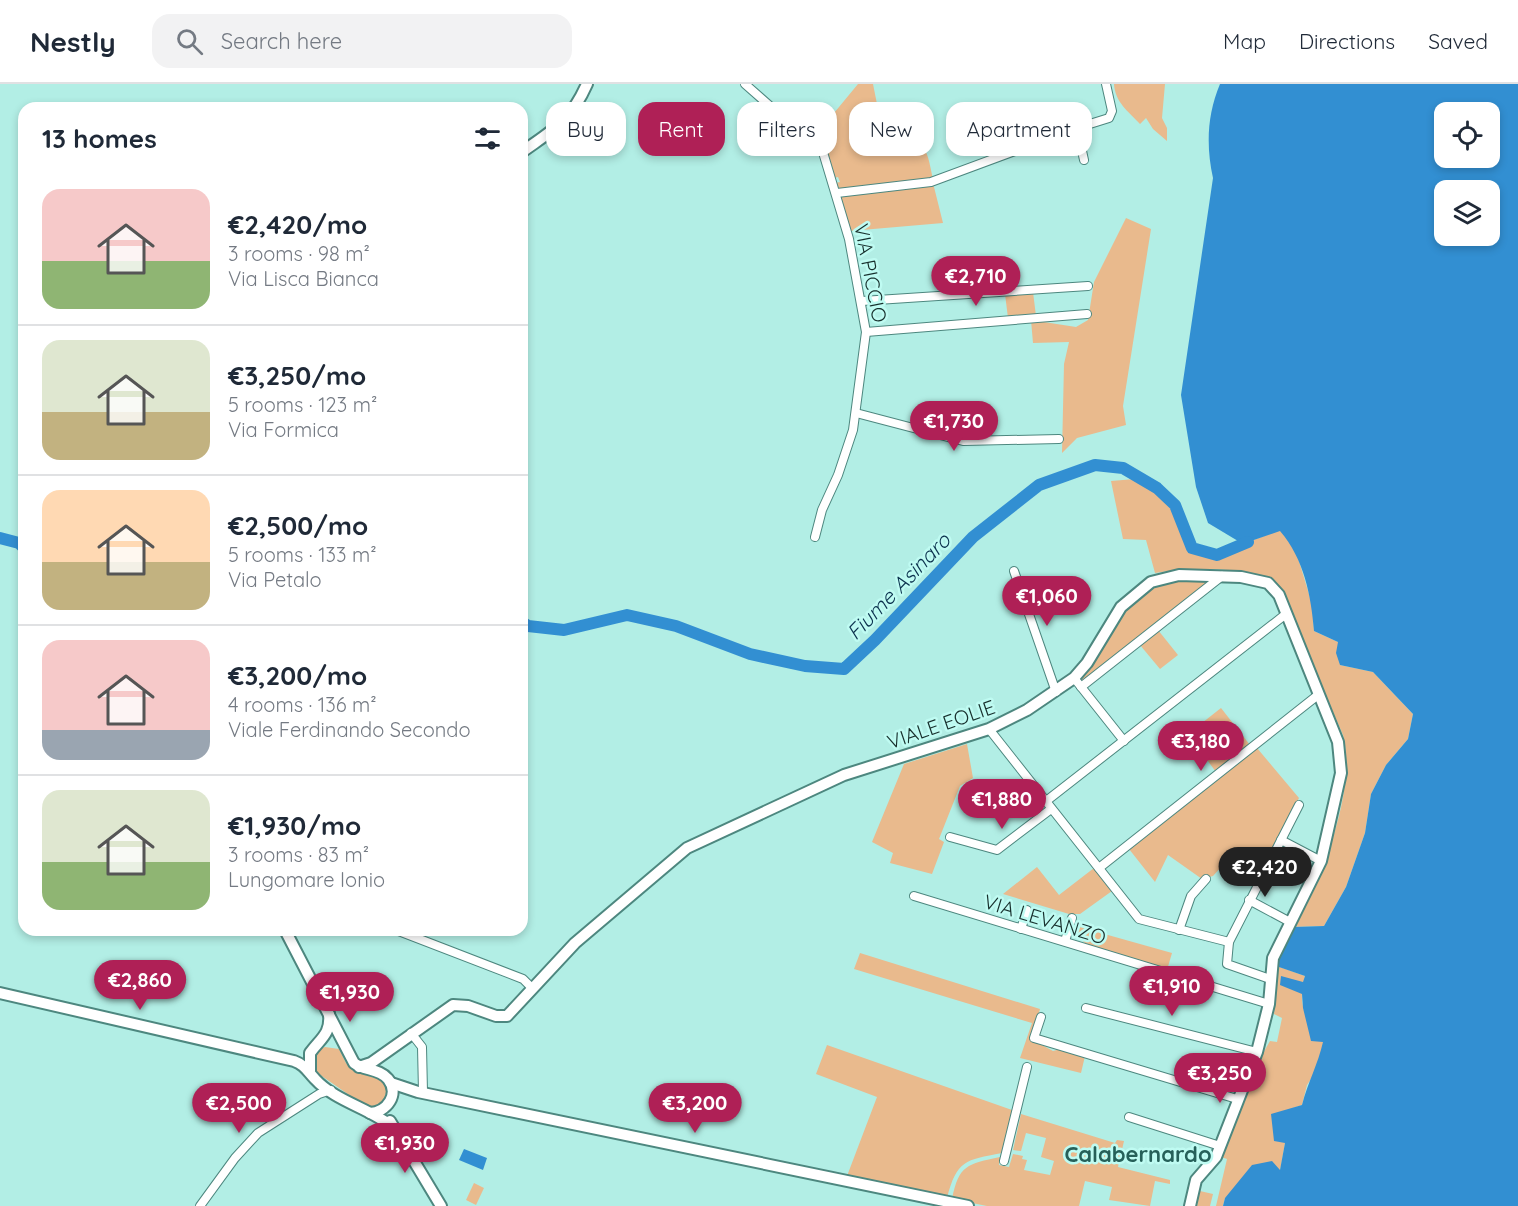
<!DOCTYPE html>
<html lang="en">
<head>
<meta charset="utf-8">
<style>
	:root { --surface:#fff; --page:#f2f2f3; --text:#1f2937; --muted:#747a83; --line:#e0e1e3; --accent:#af2056 }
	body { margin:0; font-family:Quicksand,sans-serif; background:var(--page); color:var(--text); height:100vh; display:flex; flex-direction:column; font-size:22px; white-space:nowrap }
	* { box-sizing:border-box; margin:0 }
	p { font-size:20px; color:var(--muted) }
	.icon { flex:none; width:33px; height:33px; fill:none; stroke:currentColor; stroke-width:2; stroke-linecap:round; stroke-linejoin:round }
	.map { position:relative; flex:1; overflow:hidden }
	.panel { position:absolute; left:18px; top:18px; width:510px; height:834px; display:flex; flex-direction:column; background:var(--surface); border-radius:18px; box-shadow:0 3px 9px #0003 }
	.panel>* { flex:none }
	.guide { position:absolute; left:546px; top:18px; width:570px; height:54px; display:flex; gap:12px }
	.buttons { position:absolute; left:1434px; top:18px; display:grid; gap:12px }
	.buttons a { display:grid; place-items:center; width:66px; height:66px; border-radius:12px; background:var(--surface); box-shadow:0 3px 9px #0003; font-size:30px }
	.price { position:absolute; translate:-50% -51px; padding:0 14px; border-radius:21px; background:var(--accent); color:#fff; font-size:20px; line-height:39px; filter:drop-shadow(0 2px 3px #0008) }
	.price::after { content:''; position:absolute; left:50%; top:36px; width:18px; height:14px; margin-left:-9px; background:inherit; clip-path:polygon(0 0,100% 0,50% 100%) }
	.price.selected { background:#222; color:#fff }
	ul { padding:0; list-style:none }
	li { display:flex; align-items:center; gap:18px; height:150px; padding:0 24px }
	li+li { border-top:2px solid var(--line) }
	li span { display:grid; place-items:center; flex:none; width:168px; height:120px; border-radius:18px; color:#555 }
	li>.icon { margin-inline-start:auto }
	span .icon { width:72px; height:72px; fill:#fffc; stroke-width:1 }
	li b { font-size:26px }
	h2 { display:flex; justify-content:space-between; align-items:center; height:72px; padding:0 24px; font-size:26px }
	.pill { padding:0 21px; border-radius:18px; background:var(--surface); box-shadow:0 3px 9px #0003; font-size:21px; line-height:54px }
	.pill.selected { background:var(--accent); color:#fff }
	header { display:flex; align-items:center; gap:36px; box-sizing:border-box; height:84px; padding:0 30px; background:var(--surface); border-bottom:2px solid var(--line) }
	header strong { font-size:28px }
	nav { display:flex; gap:33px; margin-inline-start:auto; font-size:21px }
	.search { width:420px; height:54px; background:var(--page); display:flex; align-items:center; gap:15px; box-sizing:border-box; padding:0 21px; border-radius:18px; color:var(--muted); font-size:22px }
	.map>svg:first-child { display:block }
</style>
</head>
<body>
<header>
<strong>Nestly</strong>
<div class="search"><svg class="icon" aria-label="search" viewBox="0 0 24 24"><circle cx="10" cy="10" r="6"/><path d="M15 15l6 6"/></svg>Search here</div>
<nav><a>Map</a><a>Directions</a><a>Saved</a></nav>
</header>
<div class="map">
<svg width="1518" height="1122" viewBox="0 0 1518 1122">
	<rect width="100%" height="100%" fill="#b2eee5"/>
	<g fill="#e9ba8d">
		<path d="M858 0H873L879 30 893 55C927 53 927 67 933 95L840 105 835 99 840 98 838 93 834 94 815 48 820 46Z"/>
		<path d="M1114 0H1165L1162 34 1167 44V57L1153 45 1146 34 1140 40C1128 27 1115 18 1114 0Z"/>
		<path d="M933 99 943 139 850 147 841 113 845 110Z"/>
		<path d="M1126 134 1151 145 1123 322 1126 341 1077 354 1062 369 1064 280 1069 258 1033 259 1031 236 1076 243 1088 236 1094 198Z"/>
		<path d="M1033 208 1036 232 1008 234 1005 210Z"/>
		<path d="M1147 394C1159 402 1173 409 1180 424 1187 439 1187 449 1198 463L1220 466 1238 457 1248 458 1280 446 1295 464 1312 520 1314 547 1338 558 1340 581 1373 588 1413 630 1408 655 1386 681 1371 710 1365 749 1346 803 1324 842 1293 843C1322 793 1357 708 1343 651L1277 500C1253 481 1185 484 1155 489L1146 456 1123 455 1111 397Z"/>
		<path d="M1214 495 1087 596H1082L1081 593C1102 557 1123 506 1168 496 1182 493 1200 495 1214 495Z"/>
		<path d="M1158 546 1178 571 1160 585 1140 561Z"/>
		<path d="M1221 624 1250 661 1216 688 1188 650Z"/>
		<path d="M967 660 973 694 960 702 939 755 944 758 932 790 890 779 893 769 872 758 904 680Z"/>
		<path d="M1257 664 1299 714 1255 797 1223 781 1213 792 1202 795 1168 771 1155 798 1129 765Z"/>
		<path d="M1037 783 1059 811 1094 784 1112 807 1080 830H1069L1003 810Z"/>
		<path d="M1076 842 1172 869 1167 886 1091 864 1078 853Z"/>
		<path d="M860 869 1040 925 1031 955 1053 967 1061 965 1085 972 1081 989 1020 974 1032 939 854 885Z"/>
		<path d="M1278 878 1280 883 1305 892C1297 921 1305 937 1324 957L1317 986 1307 1001 1302 1021 1282 1028 1285 1059 1280 1087 1225 1114 1223 1122H1216L1227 1075 1221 1073 1258 978 1270 957 1277 958 1282 934 1274 930Z"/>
		<path d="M827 961 1012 1026 1002 1069C965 1076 957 1076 947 1114L847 1092 877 1013 816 990Z"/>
		<path d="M325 963 339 965 346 979 356 988 382 996 387 1005 384 1017 372 1024 365 1022 316 988 313 974 318 966Z"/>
		<path d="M1021 1030 1115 1059 1117 1056 1124 1057 1118 1083 1170 1096V1100L1155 1097 1150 1122 1109 1116 1112 1103 1085 1097 1079 1122H987L952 1115C959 1081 967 1080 1000 1073L999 1081 1009 1083 1013 1070 1023 1072 1022 1075 1027 1076 1024 1086 1050 1091 1054 1077 1041 1073 1046 1054 1026 1049 1021 1067 1013 1066Z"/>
		<path d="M474 1099 484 1104 476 1121 466 1116Z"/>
		<path d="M1200 1107 1213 1110 1210 1122H1197Z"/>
	</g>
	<g fill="#328fd2" fill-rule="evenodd">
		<path d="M1220 0H1518V1122H1223L1225 1114 1252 1081 1272 1077 1280 1086 1285 1059 1274 1057 1271 1030 1302 1021C1308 998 1318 980 1323 958L1311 957 1303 924 1302 910 1280 901 1281 892 1303 898 1305 892 1279 883 1278 878 1293 843 1324 842 1346 803 1365 749 1371 710 1386 681 1408 655 1413 630 1373 588 1340 581 1336 569 1338 558 1314 547C1311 511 1304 475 1280 447L1248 458 1238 457 1208 439 1196 403 1181 311 1213 94C1206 62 1207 31 1220 0ZM1444 28H1490V74H1444ZM1444 106H1490V152H1444Z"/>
		<path d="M464 1065 487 1074 483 1086 459 1076Z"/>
	</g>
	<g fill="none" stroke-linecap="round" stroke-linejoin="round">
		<g stroke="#328fd2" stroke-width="12">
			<path d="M0 454 19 459 24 464"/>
			<path d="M522 538 528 542 564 546 627 531 676 542 750 570 805 582 844 585 875 556 973 453 1039 401 1095 381 1123 384 1157 404 1175 421 1192 464 1217 471 1248 458"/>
		</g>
		<g stroke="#4d877f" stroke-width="10">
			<g id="street">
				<path d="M745 0 779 30 817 55 822 65 849 155 866 248 853 346 838 391 822 426 815 453"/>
				<path d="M1077 44 1109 34 1112 27 1106 0"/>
				<path d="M837 109 931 98 1077 44 1084 76"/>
				<path d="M862 217 1088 202"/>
				<path d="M866 248 1087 230"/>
				<path d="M856 329 963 357 1059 355"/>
				<path d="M1014 487 1056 608"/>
				<path d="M1074 594 1124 657"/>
				<path d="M1081 603 1222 492"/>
				<path d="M989 645 1139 835 1229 858"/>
				<path d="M1045 718 1286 530"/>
				<path d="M950 753 997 766 1051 725"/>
				<path d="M1281 756 1321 777"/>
				<path d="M1099 784 1318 611"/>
				<path d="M914 812 1269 920"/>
				<path d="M1249 816 1290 838"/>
				<path d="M1021 845 1027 826"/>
				<path d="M396 846 523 895 532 904"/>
				<path d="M1179 846 1191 812 1206 795"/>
				<path d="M1065 857 1072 834"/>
				<path d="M1270 895 1227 880 1229 858 1299 721"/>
				<path d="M1086 924 1257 968"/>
				<path d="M1041 933 1034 954 1237 1015"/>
				<path d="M411 949 422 963 423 1008"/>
				<path d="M1129 1033 1220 1062"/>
				<path d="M1004 1077 1027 983"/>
				<path d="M200 1122 235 1074 258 1049 319 1010 331 1006"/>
			</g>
		</g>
		<g stroke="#4d877f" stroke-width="14">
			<g id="secondary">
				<path d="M522 68C554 45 570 38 587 0"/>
				<path d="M285 846 354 979C364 987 379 984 388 995 400 1010 387 1028 370 1029"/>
				<path d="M0 909 294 977C305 981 307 987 315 995 336 1018 370 1024 394 1044"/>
				<path d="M359 983 371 979 453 921 468 922 496 932H507L575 859 687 764 844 691 989 645 1027 626 1074 594 1087 579 1121 523 1151 498 1179 491 1241 493 1268 499 1279 511 1338 658 1341 689 1321 777 1273 874 1269 920 1257 968 1216 1073 1196 1096 1190 1122"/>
				<path d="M310 987V969C321 954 331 950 329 930"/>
				<path d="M391 999 418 1008 968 1122"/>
				<path d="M390 1037 441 1122"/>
			</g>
		</g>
		<use href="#street" stroke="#fff" stroke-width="8"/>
		<use href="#secondary" stroke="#fff" stroke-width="10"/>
	</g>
	<g text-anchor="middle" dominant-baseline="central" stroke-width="5" stroke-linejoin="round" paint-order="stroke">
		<g font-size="20" fill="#172f2c" stroke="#bffbf2">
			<text transform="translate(871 189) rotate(79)">VIA PICCIO</text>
			<text transform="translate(941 640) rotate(-19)">VIALE EOLIE</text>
			<text transform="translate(1045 835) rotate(17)">VIA LEVANZO</text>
		</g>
		<g font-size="21" font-style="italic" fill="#0b314d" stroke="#bffbf2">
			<text transform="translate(898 502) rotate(-46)">Fiume Asinaro</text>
		</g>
		<g font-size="22" font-weight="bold" fill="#266059" stroke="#bffbf2">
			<text x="1138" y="1070">Calabernardo</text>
		</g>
	</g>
</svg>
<div class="buttons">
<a><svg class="icon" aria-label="locate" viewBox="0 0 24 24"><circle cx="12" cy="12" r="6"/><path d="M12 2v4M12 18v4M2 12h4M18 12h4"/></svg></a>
<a><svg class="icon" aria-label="layers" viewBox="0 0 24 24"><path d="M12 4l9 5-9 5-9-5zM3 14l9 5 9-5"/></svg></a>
</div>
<b class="price" style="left:976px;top:223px">€2,710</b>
<b class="price" style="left:954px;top:368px">€1,730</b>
<b class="price" style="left:1047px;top:543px">€1,060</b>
<b class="price" style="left:1201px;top:688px">€3,180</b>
<b class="price" style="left:1002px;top:746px">€1,880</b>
<b class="price selected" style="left:1265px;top:814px">€2,420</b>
<b class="price" style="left:140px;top:927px">€2,860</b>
<b class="price" style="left:1172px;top:933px">€1,910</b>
<b class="price" style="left:350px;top:939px">€1,930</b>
<b class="price" style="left:1220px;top:1020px">€3,250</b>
<b class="price" style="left:239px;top:1050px">€2,500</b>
<b class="price" style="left:695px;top:1050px">€3,200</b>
<b class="price" style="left:405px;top:1090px">€1,930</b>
<div class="guide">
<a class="pill">Buy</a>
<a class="pill selected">Rent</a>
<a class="pill">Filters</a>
<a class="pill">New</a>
<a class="pill">Apartment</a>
</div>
<section class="panel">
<h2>13 homes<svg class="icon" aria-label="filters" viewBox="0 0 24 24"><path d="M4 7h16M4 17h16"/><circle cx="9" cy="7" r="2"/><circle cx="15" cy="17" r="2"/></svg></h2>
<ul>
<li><span style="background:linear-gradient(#f6c9c9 60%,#8fb573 0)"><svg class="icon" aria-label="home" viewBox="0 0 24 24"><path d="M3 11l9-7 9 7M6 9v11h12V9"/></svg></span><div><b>€2,420/mo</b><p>3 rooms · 98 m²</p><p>Via Lisca Bianca</p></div></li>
<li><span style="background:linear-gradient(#dfe7d0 60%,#c2b280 0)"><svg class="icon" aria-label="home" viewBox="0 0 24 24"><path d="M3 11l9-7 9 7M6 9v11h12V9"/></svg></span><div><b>€3,250/mo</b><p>5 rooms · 123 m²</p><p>Via Formica</p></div></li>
<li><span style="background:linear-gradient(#ffd9b3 60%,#c2b280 0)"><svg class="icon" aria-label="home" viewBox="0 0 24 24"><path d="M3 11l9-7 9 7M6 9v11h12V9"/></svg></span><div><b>€2,500/mo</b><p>5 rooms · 133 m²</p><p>Via Petalo</p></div></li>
<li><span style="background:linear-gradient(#f6c9c9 75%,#9aa5b1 0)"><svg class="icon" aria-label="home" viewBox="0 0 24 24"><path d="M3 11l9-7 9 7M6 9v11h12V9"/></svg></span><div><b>€3,200/mo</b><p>4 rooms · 136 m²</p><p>Viale Ferdinando Secondo</p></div></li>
<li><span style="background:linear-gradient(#dfe7d0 60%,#8fb573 0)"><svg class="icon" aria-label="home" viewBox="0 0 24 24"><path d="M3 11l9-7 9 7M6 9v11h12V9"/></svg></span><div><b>€1,930/mo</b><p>3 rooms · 83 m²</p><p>Lungomare Ionio</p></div></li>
</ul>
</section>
</div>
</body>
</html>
